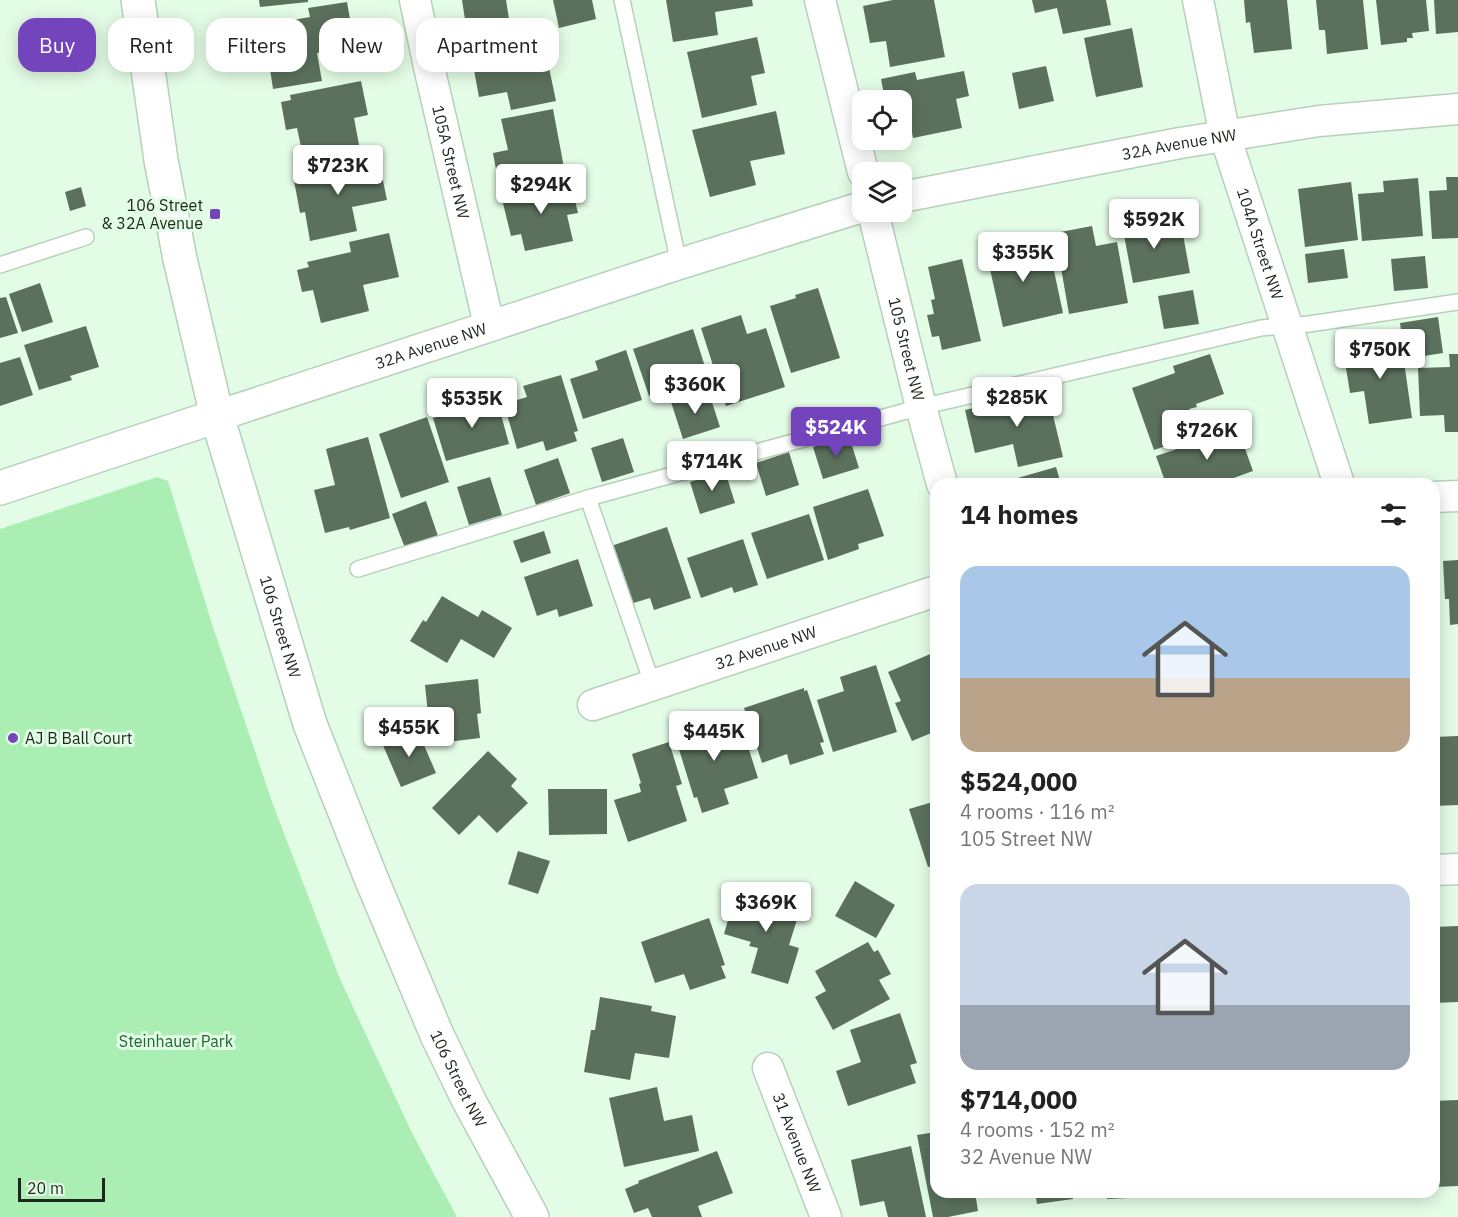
<!DOCTYPE html>
<html lang="en">
<head>
<meta charset="utf-8">
<style>
	:root { --surface:#fff; --page:#f2f2f2; --text:#222; --muted:#767676; --accent:#7444bc }
	body { margin:0; font-family:"IBM Plex Sans",sans-serif; background:var(--page); color:var(--text); height:100vh; display:flex; flex-direction:column; font-size:22px; white-space:nowrap }
	* { box-sizing:border-box; margin:0 }
	p { font-size:20px; color:var(--muted) }
	.icon { flex:none; width:33px; height:33px; fill:none; stroke:currentColor; stroke-width:2; stroke-linecap:round; stroke-linejoin:round }
	.map { position:relative; flex:1; overflow:hidden }
	.panel { position:absolute; left:930px; top:478px; width:510px; height:720px; display:flex; flex-direction:column; background:var(--surface); border-radius:18px; box-shadow:0 3px 15px #0003 }
	.panel>* { flex:none }
	.guide { position:absolute; left:18px; top:18px; width:570px; height:54px; display:flex; gap:12px }
	.buttons { position:absolute; left:852px; top:90px; display:grid; gap:12px }
	.buttons a { display:grid; place-items:center; width:60px; height:60px; border-radius:12px; background:var(--surface); box-shadow:0 3px 15px #0003; font-size:30px }
	.scale { position:absolute; left:18px; bottom:15px; width:87px; box-sizing:border-box; padding-left:6px; border:3px solid #1e271f; border-top:0; font-size:16px; line-height:21px; white-space:nowrap; color:#1e271f; -webkit-text-stroke:4px #e3fce5; paint-order:stroke }
	.price { position:absolute; translate:-50% -51px; padding:0 14px; border-radius:6px; background:#fff; color:#222; font-size:20px; line-height:39px; filter:drop-shadow(0 2px 3px #0008) }
	.price::after { content:''; position:absolute; left:50%; top:36px; width:18px; height:14px; margin-left:-9px; background:inherit; clip-path:polygon(0 0,100% 0,50% 100%) }
	.price.active { background:var(--accent); color:#fff }
	ul { padding:0; list-style:none }
	li { display:grid; align-content:center; gap:12px; height:318px; padding:0 30px }
	li span { display:grid; place-items:center; height:186px; border-radius:18px; color:#555 }
	li>.icon { margin-inline-start:auto }
	span .icon { width:108px; height:108px; fill:#fffc; stroke-width:1 }
	li b { font-size:26px }
	h2 { display:flex; justify-content:space-between; align-items:center; height:72px; padding:0 30px; font-size:26px }
	.tag { padding:0 21px; border-radius:18px; background:var(--surface); box-shadow:0 3px 15px #0003; font-size:21px; line-height:54px }
	.tag.active { background:var(--accent); color:#fff }
	.map>svg:first-child { display:block }
</style>
</head>
<body>
<div class="map">
<svg width="1458" height="1217" viewBox="0 0 1458 1217">
	<rect width="100%" height="100%" fill="#e3fce5"/>
	<path fill="#aaeeb3" d="M157 477 168 481 212 624 272 802 340 979 412 1133 457 1217H0V529Z"/>
	<g fill="#5b715d">
		<path d="M259 0H308V2L260 7Z"/>
		<path d="M462 0H506L512 38 469 45Z"/>
		<path d="M553 0H592L596 19 559 28Z"/>
		<path d="M666 0H752L753 6 715 12 718 35 673 42Z"/>
		<path d="M893 0H934L945 57 890 67 886 41 870 43 863 6Z"/>
		<path d="M1032 0H1106L1111 25 1063 34 1057 8 1035 13Z"/>
		<path d="M1244 0H1287L1292 49 1254 53 1250 22 1246 23Z"/>
		<path d="M1316 0H1363L1368 49 1327 54 1325 30H1319Z"/>
		<path d="M1376 0H1426L1429 31 1412 33 1413 38H1407V42L1381 45Z"/>
		<path d="M1434 0H1458V32L1436 34Z"/>
		<path d="M347 2 355 47 317 53 322 81 273 89 268 56 254 59 248 20 263 18 265 25 310 17 308 8Z"/>
		<path d="M1132 28 1143 87 1096 97 1084 38Z"/>
		<path d="M757 37 765 73 751 76 757 105 702 118 687 52Z"/>
		<path d="M543 39 556 101 511 110 507 92 479 97 471 54Z"/>
		<path d="M1046 66 1054 101 1019 109 1012 73Z"/>
		<path d="M964 71 969 96 956 99 962 128 913 138 909 117 902 119V100H885L881 79 915 72 917 80Z"/>
		<path d="M361 81 368 115 354 118 360 150 304 161 297 128 286 130 281 102 291 100 290 95Z"/>
		<path d="M553 109 565 173 499 186 493 153 508 150 501 119Z"/>
		<path d="M776 111 785 154 750 161 756 185 710 197 692 130Z"/>
		<path d="M378 157 387 200 352 207 357 231 310 241 305 212 300 213 293 175Z"/>
		<path d="M1446 177H1458V238L1432 239 1429 191 1447 190Z"/>
		<path d="M1418 178 1423 236 1362 241 1358 194 1384 192 1383 181Z"/>
		<path d="M570 180 578 213 567 215 573 241 525 251 521 234 511 236 501 195Z"/>
		<path d="M1351 182 1358 240 1305 247 1298 189Z"/>
		<path d="M81 187 86 206 70 211 65 192Z"/>
		<path d="M1153 213 1157 234 1182 229 1190 273 1133 283 1121 219Z"/>
		<path d="M1092 226 1096 246 1117 242 1128 303 1069 314 1055 233Z"/>
		<path d="M389 233 399 277 363 285 369 311 321 323 313 290 302 292 297 270 309 267 307 262 351 252 349 242Z"/>
		<path d="M1026 238 1030 257 1050 252 1063 313 1003 327 985 247Z"/>
		<path d="M1344 249 1348 278 1308 283 1305 254Z"/>
		<path d="M1425 256 1428 288 1394 291 1391 259Z"/>
		<path d="M962 259 981 341 942 350 939 336 932 337 927 315 934 314 931 300 935 299 928 267Z"/>
		<path d="M40 283 53 322 22 332 9 294Z"/>
		<path d="M818 288 840 358 791 373 770 306 796 298 795 295Z"/>
		<path d="M1193 290 1199 324 1164 329 1158 296Z"/>
		<path d="M6 297 18 333 0 338V298Z"/>
		<path d="M741 315 747 334 766 328 785 387 726 406 701 328Z"/>
		<path d="M1438 317 1443 353 1405 359 1400 323Z"/>
		<path d="M86 326 99 367 70 376 72 380 39 390 24 345Z"/>
		<path d="M693 329 708 376 649 396 633 349Z"/>
		<path d="M1401 340 1412 418 1369 424 1364 391 1350 393 1343 349Z"/>
		<path d="M626 350 642 400 583 419 570 379 598 370 595 361Z"/>
		<path d="M1210 354 1224 394 1196 404 1197 407 1189 409 1198 435 1154 450 1132 388 1175 373 1173 366Z"/>
		<path d="M1449 354H1458V432H1445L1444 415 1420 416 1418 368 1450 367Z"/>
		<path d="M20 357 33 395 0 406V363Z"/>
		<path d="M561 375 578 431 574 432 577 441 546 451 543 441 517 449 504 404 527 397 523 386Z"/>
		<path d="M708 390 720 427 683 439 671 402Z"/>
		<path d="M1047 390 1063 457 1018 467 1013 444 975 453 965 410Z"/>
		<path d="M496 396 509 444 446 461 433 418 461 410 460 406Z"/>
		<path d="M427 417 449 482 401 498 379 434Z"/>
		<path d="M1238 429 1253 471 1217 484H1166L1156 456Z"/>
		<path d="M849 436 859 468 823 479 813 447Z"/>
		<path d="M368 437 390 518 350 530 349 527 325 533 314 490 335 485 326 449Z"/>
		<path d="M623 438 634 472 602 482 591 448Z"/>
		<path d="M789 452 799 485 766 496 756 463Z"/>
		<path d="M558 458 570 493 536 505 524 470Z"/>
		<path d="M1056 467 1061 484H997Z"/>
		<path d="M725 471 735 503 700 514 690 482Z"/>
		<path d="M490 477 502 515 469 525 457 487Z"/>
		<path d="M868 489 884 536 858 544 859 549 828 560 813 507Z"/>
		<path d="M426 501 438 536 405 548 392 514Z"/>
		<path d="M809 514 824 560 767 579 751 533Z"/>
		<path d="M667 527 691 598 654 610 650 598 630 604 611 546Z"/>
		<path d="M544 531 551 553 521 563 513 541Z"/>
		<path d="M743 539 758 585 734 593 732 587 701 598 687 558Z"/>
		<path d="M578 559 593 606 559 617 557 609 537 616 524 577Z"/>
		<path d="M1458 560V624L1450 625 1449 599H1445L1443 561Z"/>
		<path d="M442 596 478 617 482 610 512 628 494 658 461 639 447 663 410 641 423 620 426 622Z"/>
		<path d="M935 652 936 731 912 741 895 703 901 701 888 672Z"/>
		<path d="M876 665 897 732 833 752 817 700 844 691 840 677Z"/>
		<path d="M478 679 481 713 477 714 480 738 431 744 425 685Z"/>
		<path d="M804 688V691L807 690 824 742 820 743 824 754 790 765 787 754 762 763 744 708Z"/>
		<path d="M708 719 712 735 739 727 741 732 743 731 758 778 724 789 729 804 702 813 697 797 694 798 673 730Z"/>
		<path d="M417 729 436 773 401 787 382 743Z"/>
		<path d="M1458 736V805L1434 806V737Z"/>
		<path d="M669 742 682 784 676 786 687 821 628 842 614 800 641 792 639 784 641 783 632 754Z"/>
		<path d="M488 751 517 779 511 786 528 803 497 833 479 815 459 835 432 808Z"/>
		<path d="M548 789H607V834L549 835Z"/>
		<path d="M936 801V865L928 867 909 809Z"/>
		<path d="M518 851 550 861 538 894 508 884Z"/>
		<path d="M855 881 895 905 876 938 835 916Z"/>
		<path d="M737 889 801 907 789 945 799 948 788 984 751 973 758 948 749 946 751 942 724 934Z"/>
		<path d="M709 918 725 965 721 966 726 978 690 990 684 974 655 983 641 942Z"/>
		<path d="M1458 926V1002L1434 1003V927Z"/>
		<path d="M868 942 874 952 878 950 891 974 879 980 890 999 833 1030 815 997 826 991 815 971Z"/>
		<path d="M600 997 652 1006 651 1011 676 1016 669 1058 635 1053 630 1080 584 1072 591 1030H595Z"/>
		<path d="M900 1013 917 1063 910 1065 916 1083 848 1106 836 1071 861 1062 850 1030Z"/>
		<path d="M657 1087 664 1121 692 1115 699 1151 624 1167 609 1098Z"/>
		<path d="M1458 1100V1186L1434 1187V1101Z"/>
		<path d="M936 1132V1192H975L978 1211 948 1217H933L917 1135Z"/>
		<path d="M911 1146 926 1217H888L884 1201 860 1206 851 1160Z"/>
		<path d="M717 1151 733 1193 698 1206 702 1217H652L648 1208 634 1213 625 1189 639 1183 638 1181Z"/>
		<path d="M1035 1192H1072L1073 1199 1037 1204Z"/>
		<path d="M1107 1192H1151V1197L1107 1199Z"/>
		<path d="M1181 1192H1222V1194L1182 1195Z"/>
	</g>
	<g fill="none" stroke-linecap="round" stroke-linejoin="round">
		<g stroke="#b7d0ba" stroke-width="18">
			<g id="service">
				<path d="M622 0 679 264"/>
				<path d="M0 265 86 237"/>
				<path d="M588 498 653 686"/>
				<path d="M358 569 588 498 921 407 1261 328 1309 324 1458 302"/>
			</g>
		</g>
		<g stroke="#b7d0ba" stroke-width="33">
			<g id="minor">
				<path id="s1" d="M415 0 429 67 489 325"/>
				<path d="M820 0 863 172"/>
				<path id="s2" d="M1198 0 1225 136 1339 484"/>
				<path id="s3" d="M902 197 1180 143 1319 121 1458 109"/>
				<path id="s4" d="M873 212 921 407 942 484"/>
				<path id="s5" d="M217 416 679 264 862 207"/>
				<path d="M1434 497 1458 496"/>
				<path id="s6" d="M593 705 936 591"/>
				<path d="M1434 870 1458 869"/>
				<path id="s7" d="M768 1068 826 1217"/>
			</g>
		</g>
		<g stroke="#b7d0ba" stroke-width="36">
			<g id="tertiary">
				<path id="s8" d="M138 0 161 160 180 259 217 416 310 724 371 878 437 1035 468 1099 532 1217"/>
				<path d="M0 488 217 416"/>
			</g>
		</g>
		<use href="#service" stroke="#fff" stroke-width="15"/>
		<use href="#minor" stroke="#fff" stroke-width="30"/>
		<use href="#tertiary" stroke="#fff" stroke-width="33"/>
	</g>
	<g fill="#7444bc" stroke="#e3fce5" stroke-width="2">
		<rect x="209" y="208" width="12" height="12" rx="3"/>
		<circle cx="13" cy="738" r="6"/>
	</g>
	<g text-anchor="middle" dominant-baseline="central" stroke-width="6" stroke-linejoin="round" paint-order="stroke">
		<g font-size="16" fill="#1e271f" stroke="#e3fce5">
			<text stroke="none"><textPath href="#s3" startOffset="282">32A Avenue NW</textPath></text>
			<text stroke="none"><textPath href="#s1" startOffset="166">105A Street NW</textPath></text>
			<text stroke="none"><textPath href="#s2" startOffset="252">104A Street NW</textPath></text>
			<text stroke="none"><textPath href="#s5" startOffset="225">32A Avenue NW</textPath></text>
			<text stroke="none"><textPath href="#s4" startOffset="141">105 Street NW</textPath></text>
			<text stroke="none"><textPath href="#s8" startOffset="644">106 Street NW</textPath></text>
			<text stroke="none"><textPath href="#s6" startOffset="182">32 Avenue NW</textPath></text>
			<text stroke="none"><textPath href="#s8" startOffset="1130">106 Street NW</textPath></text>
			<text stroke="none"><textPath href="#s7" startOffset="80">31 Avenue NW</textPath></text>
		</g>
		<g font-size="16" fill="#1e271f" stroke="#e3fce5" text-anchor="end">
			<text x="203" y="205">106 Street<tspan x="203" dy="18">&amp; 32A Avenue</tspan></text>
			<text x="25" y="738" text-anchor="start">AJ B Ball Court</text>
		</g>
		<g font-size="16" fill="#1f6730" stroke="#e3fce5">
			<text x="176" y="1041">Steinhauer Park</text>
		</g>
	</g>
</svg>
<div class="buttons">
<a><svg class="icon" aria-label="locate" viewBox="0 0 24 24"><circle cx="12" cy="12" r="6"/><path d="M12 2v4M12 18v4M2 12h4M18 12h4"/></svg></a>
<a><svg class="icon" aria-label="layers" viewBox="0 0 24 24"><path d="M12 4l9 5-9 5-9-5zM3 14l9 5 9-5"/></svg></a>
</div>
<div class="scale">20 m</div>
<b class="price" style="left:338px;top:196px">$723K</b>
<b class="price" style="left:541px;top:215px">$294K</b>
<b class="price" style="left:1154px;top:250px">$592K</b>
<b class="price" style="left:1023px;top:283px">$355K</b>
<b class="price" style="left:1380px;top:380px">$750K</b>
<b class="price" style="left:695px;top:415px">$360K</b>
<b class="price" style="left:1017px;top:428px">$285K</b>
<b class="price" style="left:472px;top:429px">$535K</b>
<b class="price active" style="left:836px;top:458px">$524K</b>
<b class="price" style="left:1207px;top:461px">$726K</b>
<b class="price" style="left:712px;top:492px">$714K</b>
<b class="price" style="left:409px;top:758px">$455K</b>
<b class="price" style="left:714px;top:762px">$445K</b>
<b class="price" style="left:766px;top:933px">$369K</b>
<div class="guide">
<a class="tag active">Buy</a>
<a class="tag">Rent</a>
<a class="tag">Filters</a>
<a class="tag">New</a>
<a class="tag">Apartment</a>
</div>
<section class="panel">
<h2>14 homes<svg class="icon" aria-label="filters" viewBox="0 0 24 24"><path d="M4 7h16M4 17h16"/><circle cx="9" cy="7" r="2"/><circle cx="15" cy="17" r="2"/></svg></h2>
<ul>
<li><span style="background:linear-gradient(#a9c7e8 60%,#b9a48a 0)"><svg class="icon" aria-label="home" viewBox="0 0 24 24"><path d="M3 11l9-7 9 7M6 9v11h12V9"/></svg></span><div><b>$524,000</b><p>4 rooms · 116 m²</p><p>105 Street NW</p></div></li>
<li><span style="background:linear-gradient(#c9d6e8 65%,#9aa5b1 0)"><svg class="icon" aria-label="home" viewBox="0 0 24 24"><path d="M3 11l9-7 9 7M6 9v11h12V9"/></svg></span><div><b>$714,000</b><p>4 rooms · 152 m²</p><p>32 Avenue NW</p></div></li>
</ul>
</section>
</div>
</body>
</html>
